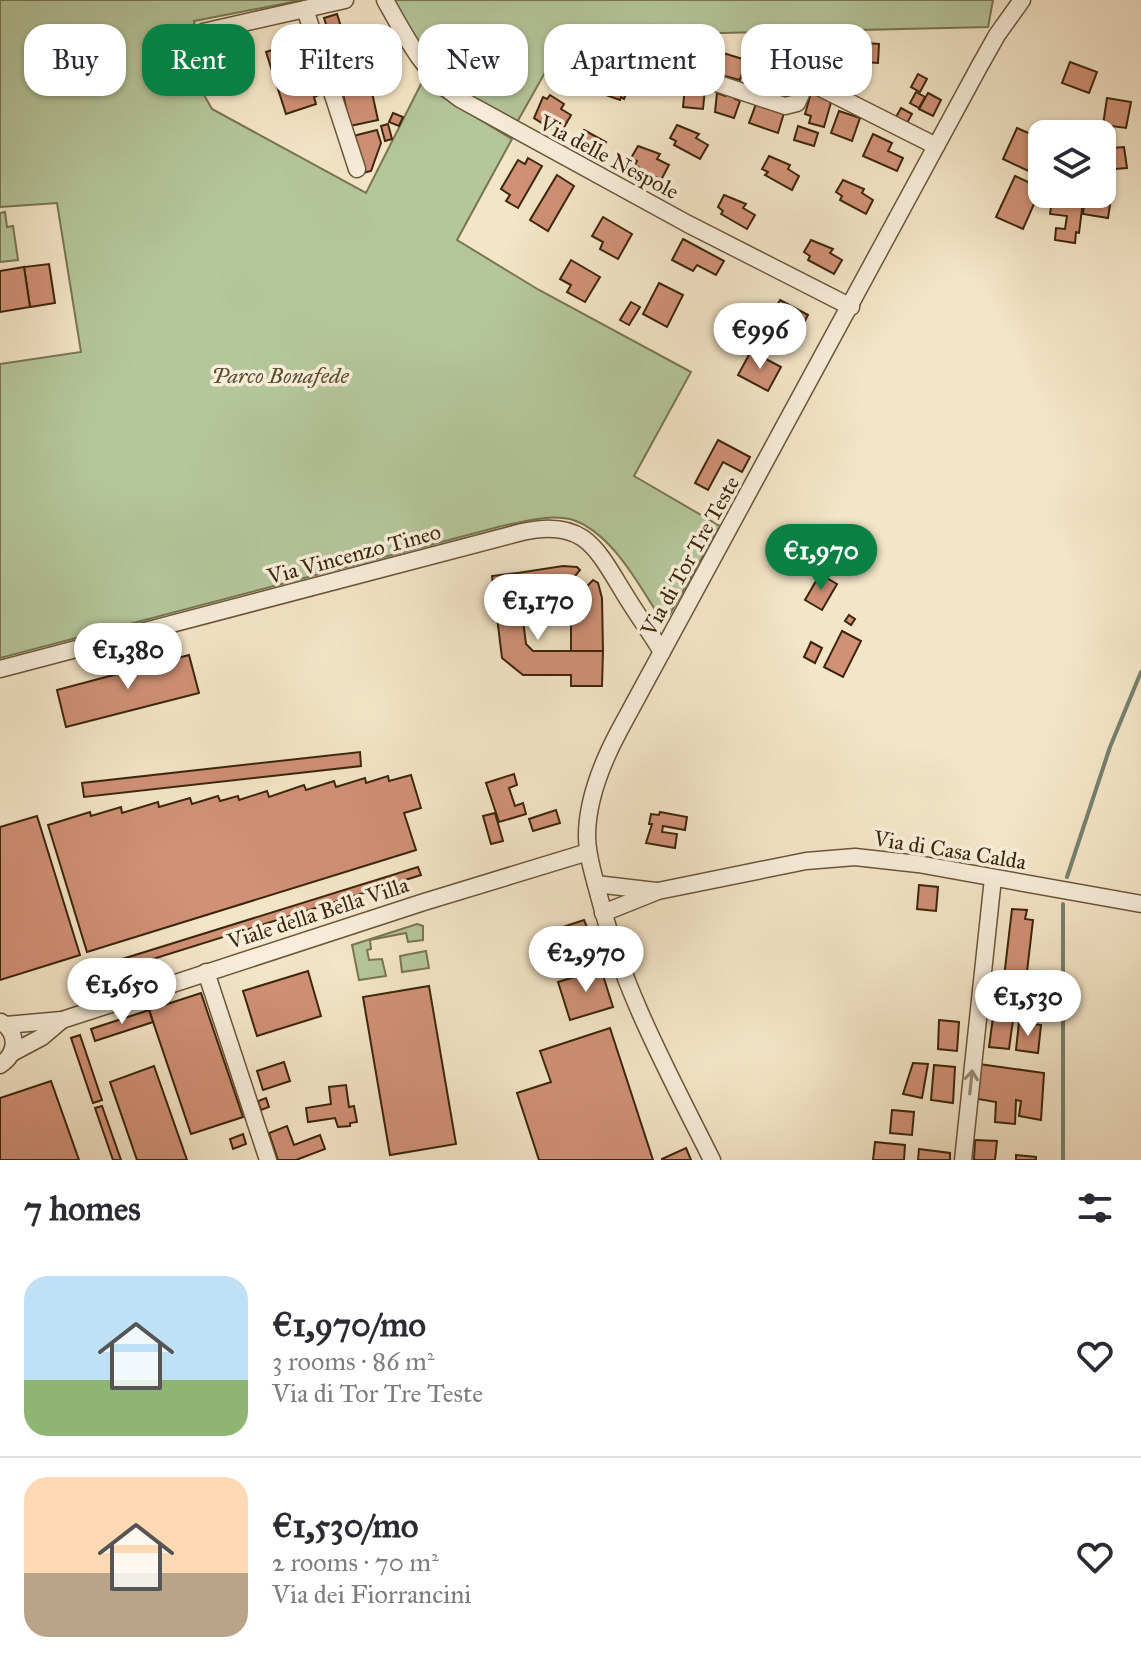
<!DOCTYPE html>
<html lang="en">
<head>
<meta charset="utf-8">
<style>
	:root { --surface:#fff; --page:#f7f7f7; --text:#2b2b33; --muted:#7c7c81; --line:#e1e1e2; --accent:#0b8043 }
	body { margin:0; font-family:"IM FELL Great Primer",serif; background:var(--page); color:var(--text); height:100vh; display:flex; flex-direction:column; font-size:30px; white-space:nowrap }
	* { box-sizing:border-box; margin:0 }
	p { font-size:26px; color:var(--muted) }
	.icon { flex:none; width:44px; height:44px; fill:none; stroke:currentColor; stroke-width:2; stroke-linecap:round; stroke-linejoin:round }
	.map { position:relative; height:1160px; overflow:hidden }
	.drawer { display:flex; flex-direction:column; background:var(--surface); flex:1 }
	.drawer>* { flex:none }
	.hud { position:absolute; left:24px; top:24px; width:1094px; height:72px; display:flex; gap:16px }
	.controls { position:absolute; left:1028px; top:120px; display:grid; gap:16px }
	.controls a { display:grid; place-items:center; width:88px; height:88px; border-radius:16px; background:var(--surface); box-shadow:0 2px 6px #0004; font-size:40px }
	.price { position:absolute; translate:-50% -68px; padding:0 18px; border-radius:28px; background:#fff; color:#222; font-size:26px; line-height:52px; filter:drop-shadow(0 2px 4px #0008) }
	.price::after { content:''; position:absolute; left:50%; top:48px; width:24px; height:18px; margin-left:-12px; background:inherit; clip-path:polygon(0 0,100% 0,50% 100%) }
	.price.active { background:var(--accent); color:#fff }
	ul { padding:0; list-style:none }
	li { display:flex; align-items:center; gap:24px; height:200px; padding:0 24px }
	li+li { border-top:2px solid var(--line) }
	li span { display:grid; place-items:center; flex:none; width:224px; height:160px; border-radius:24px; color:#555 }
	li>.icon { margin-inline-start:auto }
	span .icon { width:96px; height:96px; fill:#fffc; stroke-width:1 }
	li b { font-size:34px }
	h2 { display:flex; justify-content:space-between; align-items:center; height:96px; padding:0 24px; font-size:34px }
	.chip { padding:0 28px; border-radius:24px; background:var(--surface); box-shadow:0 2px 6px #0004; font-size:28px; line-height:72px }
	.chip.active { background:var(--accent); color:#fff }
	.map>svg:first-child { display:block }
</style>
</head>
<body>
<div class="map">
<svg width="1141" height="1160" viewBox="0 0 1141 1160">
	<rect width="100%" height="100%" fill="#f4e5c8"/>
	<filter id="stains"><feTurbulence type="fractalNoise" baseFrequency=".0025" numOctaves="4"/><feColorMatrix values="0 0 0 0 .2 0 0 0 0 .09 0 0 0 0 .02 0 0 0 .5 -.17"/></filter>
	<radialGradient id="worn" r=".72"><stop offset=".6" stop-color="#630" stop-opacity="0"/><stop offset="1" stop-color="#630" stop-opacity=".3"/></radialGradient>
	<g fill="#b5c69b" stroke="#787652" stroke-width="2">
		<path d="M0 0H303L194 21 204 95 212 109 366 193 421 84 512 139 457 240 539 290 691 372 634 476 720 526 670 614 657 613C637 581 609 530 570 519 548 514 523 522 502 526L0 658V364L81 352 57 203 0 207Z"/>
		<path d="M394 0H993L988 27 680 34V48L556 53 516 124 450 84 428 62Z"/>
		<path d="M5 212 7 227 13 226 18 260 0 262V213Z"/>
		<path d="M417 924 423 926V940L408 942 406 933 370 940 371 949 367 950 369 960 382 959 386 976 359 980 352 945Z"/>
		<path d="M426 951 429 968 402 972 400 956Z"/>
	</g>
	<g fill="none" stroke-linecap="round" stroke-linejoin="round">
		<g stroke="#76826e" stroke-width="4">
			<path d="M1067 877 1110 747 1141 672"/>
			<path d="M1063 1160V904"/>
		</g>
	</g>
	<g fill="#d09176" stroke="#3c260a" stroke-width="2">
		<path d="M337 14 345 39 332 43 324 18Z"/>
		<path d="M244 36 248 83 228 85 224 37Z"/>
		<path d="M814 36 829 37 828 44 861 46 860 63 812 60Z"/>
		<path d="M304 40 321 94 314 97 316 104 286 114 266 52Z"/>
		<path d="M866 43 879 44 878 63 865 62Z"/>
		<path d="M800 45 798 54H793L789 63 778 58V46Z"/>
		<path d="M723 53 746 60 740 80 717 74Z"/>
		<path d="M351 54 358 77 340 82 333 59Z"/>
		<path d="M688 57 708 59 703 109 683 107Z"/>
		<path d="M1070 62 1097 72 1089 93 1062 83Z"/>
		<path d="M607 65 625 71 623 77 631 80 624 99 621 97 620 100 600 93 603 84 596 82 601 69 605 70Z"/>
		<path d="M762 66 791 77 784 96 755 86Z"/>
		<path d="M918 74 927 79 920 92 911 87Z"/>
		<path d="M371 88 378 120 350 126 343 94Z"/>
		<path d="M726 92 737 96 735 99 740 101 734 118 715 112 717 93 725 96Z"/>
		<path d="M916 92 925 97 919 108 910 103Z"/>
		<path d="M811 93 832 99 824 127 809 123 811 116 805 114Z"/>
		<path d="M928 93 941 100 933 116 919 109Z"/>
		<path d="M550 95 564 104 561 109 571 115 563 129 554 123 551 129 534 118 543 97 547 99Z"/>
		<path d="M1107 98 1131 102 1126 128 1103 125Z"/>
		<path d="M756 104 784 113 778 133 749 123Z"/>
		<path d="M901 108 912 114 907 123 896 117Z"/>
		<path d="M839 111 860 118 852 141 831 133Z"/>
		<path d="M393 113 403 117 399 126 389 122Z"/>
		<path d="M388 124 392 139 385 141 381 126Z"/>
		<path d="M677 125 699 134 696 138 708 145 700 159 674 145 676 141 670 138Z"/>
		<path d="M798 126 818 133 814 146 794 140Z"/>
		<path d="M1052 127 1067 134H1049Z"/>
		<path d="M1017 128 1042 139V165L1037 175 1003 159Z"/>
		<path d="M377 130 381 143 371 171 363 173 353 136Z"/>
		<path d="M584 130 606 142 598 155 577 144Z"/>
		<path d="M873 134 892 143 888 151 903 158 897 171 863 156Z"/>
		<path d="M638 146 660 154 657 159 669 165 661 180 635 165 637 161 631 158Z"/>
		<path d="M1124 147 1127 168 1115 169 1112 148Z"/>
		<path d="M769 156 790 165 788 169 799 176 792 190 765 175 768 172 762 169Z"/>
		<path d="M528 158 542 166 518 208 506 201 510 195 501 189 518 160 525 164Z"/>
		<path d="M557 175 574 186 548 231 530 220Z"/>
		<path d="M1015 176 1041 188 1023 229 996 217Z"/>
		<path d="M843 180 864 189 862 193 873 200 866 214 840 200 842 196 836 192Z"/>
		<path d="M1102 183 1113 185 1108 218 1083 214 1085 194H1102Z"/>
		<path d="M1053 194H1077L1076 201H1083L1079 233 1076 232 1075 243 1055 240 1056 228 1065 229 1067 216 1050 214Z"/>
		<path d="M724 195 746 204 743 208 755 215 747 229 721 214 723 211 718 207Z"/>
		<path d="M603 217 632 234 618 259 600 249 603 242 592 236Z"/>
		<path d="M683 239 724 261 716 275 697 265 693 271 672 260Z"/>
		<path d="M811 240 833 249 830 253 842 260 834 274 808 260 810 256 804 252Z"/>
		<path d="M571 260 600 277 585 302 567 292 571 285 560 279Z"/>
		<path d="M49 264 55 303 30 307 24 267Z"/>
		<path d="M24 267 30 307 0 312V271Z"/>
		<path d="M659 283 683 295 667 327 643 314Z"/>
		<path d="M780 300 808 315 794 342 766 327Z"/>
		<path d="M631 302 640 307 629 325 620 320Z"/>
		<path d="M751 351 781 367 768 391 738 375Z"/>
		<path d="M718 440 750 457 742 472 723 462 708 490 695 483Z"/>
		<path d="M843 534 857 541 851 553 836 546Z"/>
		<path d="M563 566 577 567 580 570 560 594 520 599 517 573Z"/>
		<path d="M517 573 526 644 533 651H603L602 686H571V675H523L502 658 492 576Z"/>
		<path d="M820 574 837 584 822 610 805 600Z"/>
		<path d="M593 580 598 583 602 598 603 651H571V603Z"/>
		<path d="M849 615 855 619 851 625 845 621Z"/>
		<path d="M842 631 861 641 843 677 824 667Z"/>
		<path d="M811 642 822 648 815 663 804 657Z"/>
		<path d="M189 655 199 693 66 727 57 690Z"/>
		<path d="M360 752 361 766 84 797 82 783Z"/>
		<path d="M514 774 517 785 509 788 515 806 523 803 526 814 499 822 486 783Z"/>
		<path d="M411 775 421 808 404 813 416 850 87 952 48 825 90 812 91 816 121 807 122 813 158 802 159 807 190 798 192 804 218 796 220 801 238 796 239 800 267 791 269 797 304 785 306 790 334 781 336 787 365 778 366 783 388 776 389 781Z"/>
		<path d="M556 810 560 823 533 831 529 819Z"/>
		<path d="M660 812 687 817 685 830 663 826 662 832 677 834 675 848 646 843 652 824H649L651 814 659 815Z"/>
		<path d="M495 813 503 841 491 844 483 816Z"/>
		<path d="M37 816 80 955 0 980V827Z"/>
		<path d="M418 867 421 875 121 969 119 960Z"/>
		<path d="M919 885 938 887 936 911 917 909Z"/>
		<path d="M1012 909 1027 910 1025 919 1033 920 1026 980 1019 979 1018 988 1003 986Z"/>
		<path d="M584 920 591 937 563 947 557 929Z"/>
		<path d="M601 969 613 1007 570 1020 558 982Z"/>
		<path d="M308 971 321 1016 257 1036 243 991Z"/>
		<path d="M429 986 456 1144 390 1155 363 997Z"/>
		<path d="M1031 990 1044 992 1042 1007 1029 1006Z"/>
		<path d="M201 993 243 1117 191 1134 149 1010Z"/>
		<path d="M1004 997 1018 999 1016 1011 1003 1009Z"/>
		<path d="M149 1010 153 1022 95 1041 91 1029Z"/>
		<path d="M993 1017 1013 1020 1009 1049 989 1047Z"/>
		<path d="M939 1020 959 1022 957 1051 938 1049Z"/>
		<path d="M1019 1022 1041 1025 1038 1053 1016 1050Z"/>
		<path d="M610 1028 653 1160H539L517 1093 551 1082 540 1051Z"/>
		<path d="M80 1035 102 1100 93 1103 71 1038Z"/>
		<path d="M284 1062 290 1081 263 1090 257 1071Z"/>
		<path d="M913 1063 928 1064 922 1098 903 1094Z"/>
		<path d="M979 1064 1044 1073 1041 1120 1019 1116 1021 1101 1016 1100 1015 1124 995 1122 996 1102 978 1099Z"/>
		<path d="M934 1065 955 1067 953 1103 931 1100Z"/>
		<path d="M154 1066 187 1160H137L110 1082Z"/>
		<path d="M51 1081 79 1160H0V1098Z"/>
		<path d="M346 1085 349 1107 354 1106 357 1122 350 1123V1126L338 1127 335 1118 308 1122 306 1108 331 1104 329 1087Z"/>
		<path d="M266 1098 269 1107 261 1110 258 1101Z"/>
		<path d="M102 1106 121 1160H113L95 1108Z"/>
		<path d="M892 1110 914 1112 912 1135 890 1133Z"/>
		<path d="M287 1126 294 1145 320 1135 325 1149 296 1160H278L269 1133Z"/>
		<path d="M243 1134 246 1144 233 1149 230 1139Z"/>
		<path d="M975 1140 997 1141 995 1160H974Z"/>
		<path d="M875 1142 905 1145 904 1160H873Z"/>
		<path d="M686 1148 691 1160H662V1159Z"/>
		<path d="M919 1149 950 1153V1160H918Z"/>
		<path d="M1016 1155 1036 1157V1160H1016Z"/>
	</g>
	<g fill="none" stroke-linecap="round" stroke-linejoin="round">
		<g stroke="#6a563a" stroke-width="19">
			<g id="minor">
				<path d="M385 0C405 36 425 75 460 99L688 224 851 307"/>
				<path d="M305 9 357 169"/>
				<path d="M203 32 345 0"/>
				<path d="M713 82 785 106 797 103 805 85H815L936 146"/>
				<path d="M0 669 522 532C583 518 596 547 624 593 636 613 650 632 662 652"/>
				<path d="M596 884 656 891"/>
				<path d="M603 913 658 891 806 861 855 857 918 864 1141 904"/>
				<path d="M206 972 268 1160"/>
				<path d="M6 1025 62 1020 424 902 588 852"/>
				<path d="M12 1053 42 1037 62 1020"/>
				<path d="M0 1065C17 1054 19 1033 1 1022"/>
				<path d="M712 1160C669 1074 623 990 599 896 594 876 587 856 587 836 587 800 602 763 619 731L979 67 997 35 1022 0"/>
				<path d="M963 1160 993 878"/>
			</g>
		</g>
		<use href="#minor" stroke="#f8eedb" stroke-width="16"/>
	</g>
	<defs><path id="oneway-shaft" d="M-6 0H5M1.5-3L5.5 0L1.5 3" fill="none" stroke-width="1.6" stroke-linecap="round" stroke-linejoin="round" transform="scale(2)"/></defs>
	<use stroke="#9a8a72" href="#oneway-shaft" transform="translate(971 1082) rotate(-84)"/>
	<g text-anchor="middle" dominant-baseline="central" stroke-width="7" stroke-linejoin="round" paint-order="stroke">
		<g font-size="22" fill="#3c260a" stroke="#f8eedb">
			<text transform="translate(609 157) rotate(28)">Via delle Nespole</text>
			<text transform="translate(354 554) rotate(-15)">Via Vincenzo Tineo</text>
			<text transform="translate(690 556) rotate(-61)">Via di Tor Tre Teste</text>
			<text transform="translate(950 850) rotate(9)">Via di Casa Calda</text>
			<text transform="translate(318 913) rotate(-18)">Viale della Bella Villa</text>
		</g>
		<g font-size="22" font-style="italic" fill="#5a4e2e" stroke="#f8eedb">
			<text x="280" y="375">Parco Bonafede</text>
		</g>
	</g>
	<rect width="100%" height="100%" filter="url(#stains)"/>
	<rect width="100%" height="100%" fill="url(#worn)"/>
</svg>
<div class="controls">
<a><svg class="icon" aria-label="layers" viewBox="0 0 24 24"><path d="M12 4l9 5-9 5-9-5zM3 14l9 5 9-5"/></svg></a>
</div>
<b class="price" style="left:760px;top:371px">€996</b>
<b class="price active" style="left:821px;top:592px">€1,970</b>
<b class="price" style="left:538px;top:642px">€1,170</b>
<b class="price" style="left:128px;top:691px">€1,380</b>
<b class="price" style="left:586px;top:994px">€2,970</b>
<b class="price" style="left:122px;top:1026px">€1,650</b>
<b class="price" style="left:1028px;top:1038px">€1,530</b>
<div class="hud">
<a class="chip">Buy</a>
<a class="chip active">Rent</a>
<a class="chip">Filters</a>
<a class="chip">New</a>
<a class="chip">Apartment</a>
<a class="chip">House</a>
</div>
</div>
<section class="drawer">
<h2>7 homes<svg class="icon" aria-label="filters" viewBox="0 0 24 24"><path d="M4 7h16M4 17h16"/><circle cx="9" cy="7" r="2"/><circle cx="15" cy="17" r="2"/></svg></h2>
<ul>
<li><span style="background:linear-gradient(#bfe0f5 65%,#8fb573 0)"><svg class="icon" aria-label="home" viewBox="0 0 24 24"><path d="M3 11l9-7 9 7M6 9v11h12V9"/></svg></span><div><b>€1,970/mo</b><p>3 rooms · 86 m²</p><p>Via di Tor Tre Teste</p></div><svg class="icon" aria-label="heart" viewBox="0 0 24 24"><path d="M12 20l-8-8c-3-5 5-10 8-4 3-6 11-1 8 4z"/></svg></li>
<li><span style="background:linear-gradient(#ffd9b3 60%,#b9a48a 0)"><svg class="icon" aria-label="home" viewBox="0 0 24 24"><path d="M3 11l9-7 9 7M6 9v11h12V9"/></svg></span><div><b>€1,530/mo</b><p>2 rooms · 70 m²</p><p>Via dei Fiorrancini</p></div><svg class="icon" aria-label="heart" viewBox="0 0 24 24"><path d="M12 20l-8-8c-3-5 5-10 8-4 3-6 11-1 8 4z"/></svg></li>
</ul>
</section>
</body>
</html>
